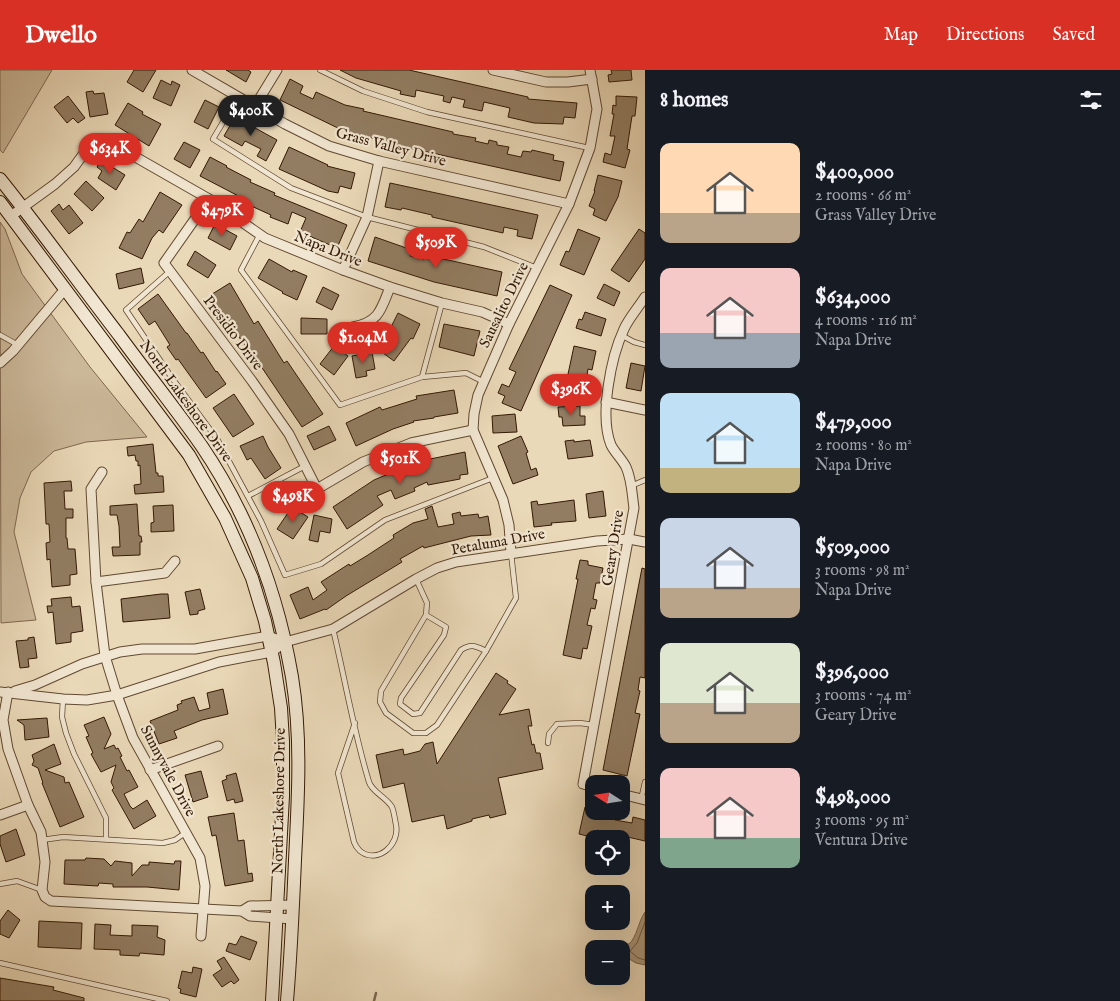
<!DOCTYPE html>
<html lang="en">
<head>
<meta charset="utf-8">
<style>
	:root { --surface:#171b24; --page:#242831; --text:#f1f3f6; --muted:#9ea1a6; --accent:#d93025 }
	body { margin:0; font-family:"IM FELL English",serif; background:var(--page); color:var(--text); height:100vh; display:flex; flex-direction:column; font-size:19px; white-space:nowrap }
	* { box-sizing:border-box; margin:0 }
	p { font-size:16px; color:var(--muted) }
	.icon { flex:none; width:28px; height:28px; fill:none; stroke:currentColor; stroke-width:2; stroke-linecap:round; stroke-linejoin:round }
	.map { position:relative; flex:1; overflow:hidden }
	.panel { display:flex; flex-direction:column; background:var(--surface); width:475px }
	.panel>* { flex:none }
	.needle { width:32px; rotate:282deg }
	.controls { position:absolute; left:585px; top:705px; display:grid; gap:10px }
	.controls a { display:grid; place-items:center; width:45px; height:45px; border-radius:10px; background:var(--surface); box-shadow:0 5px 20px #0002; font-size:25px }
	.price { position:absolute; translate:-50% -42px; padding:0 11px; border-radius:18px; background:var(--accent); color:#fff; font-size:16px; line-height:32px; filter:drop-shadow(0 1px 2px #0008) }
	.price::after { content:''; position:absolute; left:50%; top:30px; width:15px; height:11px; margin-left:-8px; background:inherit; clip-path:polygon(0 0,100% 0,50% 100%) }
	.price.current { background:#222; color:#fff }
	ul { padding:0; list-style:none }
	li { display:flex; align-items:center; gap:15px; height:125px; padding:0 15px }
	li span { display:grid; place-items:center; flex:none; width:140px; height:100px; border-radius:10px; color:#555 }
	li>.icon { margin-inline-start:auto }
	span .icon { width:60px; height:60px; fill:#fffc; stroke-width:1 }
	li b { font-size:21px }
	h2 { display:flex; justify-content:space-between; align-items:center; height:60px; padding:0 15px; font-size:21px }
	header { display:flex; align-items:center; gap:30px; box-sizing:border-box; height:70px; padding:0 25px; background:var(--accent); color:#fff }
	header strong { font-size:24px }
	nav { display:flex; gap:28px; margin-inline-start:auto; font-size:18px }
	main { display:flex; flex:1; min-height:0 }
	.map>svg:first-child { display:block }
</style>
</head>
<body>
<header>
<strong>Dwello</strong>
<nav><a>Map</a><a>Directions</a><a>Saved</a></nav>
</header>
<main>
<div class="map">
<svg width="645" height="931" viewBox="0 0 645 931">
	<rect width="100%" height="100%" fill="#ead9b8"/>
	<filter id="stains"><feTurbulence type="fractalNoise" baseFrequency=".004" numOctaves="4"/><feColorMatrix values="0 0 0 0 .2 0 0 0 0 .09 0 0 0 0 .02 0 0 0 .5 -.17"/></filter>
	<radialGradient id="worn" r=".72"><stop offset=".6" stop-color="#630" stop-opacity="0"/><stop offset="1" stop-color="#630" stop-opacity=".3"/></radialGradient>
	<g fill="#cbb899" stroke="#7f684e">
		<path d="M0 0H52L3 83 0 80Z"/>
		<path d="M0 152 5 159 22 204 90 297 147 367 86 372 54 381 31 402 20 428 14 462 36 550 1 553Z"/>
	</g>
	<path fill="#ac987b" stroke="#7c654b" d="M645 842V895L636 893 621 884V874H629C637 867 638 852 645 842Z"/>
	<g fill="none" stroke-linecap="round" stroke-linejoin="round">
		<path stroke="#705840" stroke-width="1" d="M645 852 637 873 630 881 638 888 645 890"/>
		<path stroke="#7c654b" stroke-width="2.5" d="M374 931 376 923"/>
	</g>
	<g fill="#927d62" stroke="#331904">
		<path d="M134 0H156L143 22 127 12Z"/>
		<path d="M226 0H248L251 2 246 12Z"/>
		<path d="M340 0H409L528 27V29L577 33 575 48 564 47 563 54 534 53 508 47 510 38 484 32 482 41 463 37 465 30 452 27 450 33 443 31 444 26 416 20 415 27 400 24 401 21 356 8Z"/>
		<path d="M611 0H631L632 10 609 12 608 5 612 4Z"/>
		<path d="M290 9 303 16 300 23 313 29 316 22 345 35 364 39 363 41 453 62V64L476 68 475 71 488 74 489 70 497 72V75L509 77 507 84 521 87 523 81 531 82 532 80 554 85 553 90 564 92 560 111 409 78 342 60 280 30Z"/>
		<path d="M161 10 171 15 172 11 180 15 171 36 153 28Z"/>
		<path d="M93 21 94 24 104 23 108 44 90 47 86 22Z"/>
		<path d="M68 26 85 48 78 53 73 48 67 53 54 37Z"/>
		<path d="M616 26 637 27 635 46H632L627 79 630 80 625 98 603 92 605 83 611 85 615 66H610L614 44H612L613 35 616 36Z"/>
		<path d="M205 30 219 37 208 59 194 52Z"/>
		<path d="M128 33 143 42 142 44 161 54 149 76 115 55Z"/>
		<path d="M235 47 277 70 266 91 257 86 261 79 245 71 242 76 224 66Z"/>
		<path d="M184 72 200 80 190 98 174 89Z"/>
		<path d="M289 77 328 95 327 96 355 103 351 119 340 116 338 123 328 121 279 99Z"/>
		<path d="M210 87 227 96 226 97 251 110 250 112 275 123 274 125 347 155 337 178 300 162 306 148 292 142 288 154 270 147 271 145 249 135 250 132 200 106Z"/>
		<path d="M101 90 125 105 116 120 98 108 102 101 97 97Z"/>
		<path d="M598 105 622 111 618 127 606 151 593 145 595 139 589 136 595 121H594Z"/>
		<path d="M86 111 104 128 92 141 74 124Z"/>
		<path d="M390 113 538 145 532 169 517 166 518 160 504 157 503 163 432 147V145L402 138 401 140 385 137Z"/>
		<path d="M160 122 182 135 163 163 159 160 152 168 142 189 119 178 127 162 130 163 139 149 143 152Z"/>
		<path d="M59 134 63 140 69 135 83 153 69 164 51 141Z"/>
		<path d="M215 154 237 166 230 180 208 168Z"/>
		<path d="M578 159 600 168 584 205 560 195 566 181 569 182Z"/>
		<path d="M639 159 645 163V189L629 212 611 200Z"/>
		<path d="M375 167 412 180 410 186 424 189 425 185 439 188 502 202 497 226 434 212 368 191Z"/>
		<path d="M195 181 216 195 208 208 187 195Z"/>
		<path d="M269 189 292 202 293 200 307 206 297 230 282 223 283 222 258 208Z"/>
		<path d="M141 198 144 213 119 219 116 204Z"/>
		<path d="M230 213 254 254 258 251 284 293 287 291 323 344 302 357 248 277 247 278 209 226Z"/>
		<path d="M604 214 620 222 614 236 597 228Z"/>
		<path d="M550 215 572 225 521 341 502 333 505 326 498 323 502 314 509 317 516 302 509 299Z"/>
		<path d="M323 217 339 225 332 240 316 232Z"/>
		<path d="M158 224 186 263H187L201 283 203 282 216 302 217 301 226 314 206 328 178 289 176 290 167 277 170 275 155 251 149 255 138 239Z"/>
		<path d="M585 242 606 249 601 266 576 258 579 249 582 250Z"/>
		<path d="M398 243 420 254 413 269 411 268 394 291 376 278 387 263H388Z"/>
		<path d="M301 248 327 249V264H301Z"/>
		<path d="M444 254 480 261 474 286 439 277Z"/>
		<path d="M334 276 348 286 334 305 320 294Z"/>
		<path d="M574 276 596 281 592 300 588 299 585 317 589 318 587 328 564 323Z"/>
		<path d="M372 282 375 299 366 301 367 306 356 308 352 286Z"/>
		<path d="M631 293 645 296 641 321 626 318Z"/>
		<path d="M454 320 458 343 434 347V348L413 351 414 352 393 359 356 376 346 353 380 337 382 340 417 329 416 326Z"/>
		<path d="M234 324 254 354 233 367 213 338Z"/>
		<path d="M580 336V346H585V355L563 356 562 347H559L558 337Z"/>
		<path d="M515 344 517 362 493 363 492 346Z"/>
		<path d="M329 356 336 370 314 380 307 366Z"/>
		<path d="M263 366 268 377 281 398 265 409 251 388 247 390 240 376Z"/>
		<path d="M521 366 528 382 526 383 531 400 536 398 538 405 513 414 498 376Z"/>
		<path d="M574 370V372L590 370 593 386 568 389 565 371Z"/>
		<path d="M153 374 156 403H158V406H163L164 422 135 424 134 415 141 414 140 395 138 396V391H136L135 385 128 386 127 377Z"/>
		<path d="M465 382 468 404 460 405V409L428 415 427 412 414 418 415 421 395 429 391 420 377 426 383 435 347 459 333 437 374 410 393 402 420 391Z"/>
		<path d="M71 411 72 421H64L65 439H73V448H66V468H67L68 479H75L77 504 70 505V515L52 517 50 489 47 490 46 473 50 472 49 454H46L44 413Z"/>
		<path d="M287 416 295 429 274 442 266 429Z"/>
		<path d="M603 421 606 446 589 448 586 424Z"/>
		<path d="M574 430 576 451 551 453 552 455 534 457 531 432 537 431 538 435Z"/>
		<path d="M137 434 139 466H141L142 472H140V485L113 486 112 477H120L119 456 117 445H110V436Z"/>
		<path d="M173 435 174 461 151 462V453L154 452 153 436Z"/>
		<path d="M432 436 438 457 454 454 452 444 460 442 461 446 478 444 479 448 488 446 491 465 471 466 424 478 423 476 400 489 402 492 346 526 326 540 325 539 300 549 290 525 308 517 313 530 327 520 321 512 349 494 350 496 368 485 394 468 393 465 413 453 428 449 425 439Z"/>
		<path d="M292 437 308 447 293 469 277 459Z"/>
		<path d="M314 445 332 449 330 463 320 461 318 472 309 470Z"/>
		<path d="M580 490 588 491V495L603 498 600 513H596L593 529 597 530 595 539 591 538 587 555 592 556 587 579 583 578 581 589 563 585 578 509H576Z"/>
		<path d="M642 498 645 499V608L640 607 638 620 640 621 635 643 640 644 627 706 603 700Z"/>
		<path d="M200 519 205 539 198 541V544L190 545 185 522Z"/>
		<path d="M161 524H168L170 548 123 552 121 529Z"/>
		<path d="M71 527 72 537 80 536 83 561 71 563V572L56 574 53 542 48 543 47 536H52L51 529Z"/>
		<path d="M34 567 37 588 28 589 29 597 20 598 16 571 28 570V568Z"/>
		<path d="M496 603 508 611 507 613 516 619 499 645 529 639 532 656H528L532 675 534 674 536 683H540L543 699 498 708 506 744 490 748 489 745 472 749V751L447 759 444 745 412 752 404 713 383 718 376 685 403 679 404 685 420 681 425 674 433 672 437 694Z"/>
		<path d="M223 619 228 644 202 650 174 661 177 668 159 674 150 651 178 640 177 635 182 633 181 631 194 627 199 641 210 638 207 623Z"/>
		<path d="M104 647 111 664 104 679 114 675 116 679 118 678 122 686 120 687 127 701 129 700 138 717 124 724 130 736 133 739 147 730 156 746 134 759 112 720 114 718 111 712 116 695 101 702 91 684 93 683 86 667 89 666 84 655Z"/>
		<path d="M47 648 49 667 25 670 24 655 17 650Z"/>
		<path d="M54 674 61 694 45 700 64 707 65 713 69 712 84 747 60 757 42 713H43L38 698 32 695 34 691 32 685Z"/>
		<path d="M201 701 208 727 193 732 185 705Z"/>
		<path d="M236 703 243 731 235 733 234 729 227 731 222 711 227 709 226 706Z"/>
		<path d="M585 737 594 739V741H617L615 750 632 753 633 747 645 750V771L597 760 595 768 579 764Z"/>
		<path d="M234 743 238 771 244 770 248 804 252 803 253 811 225 816 216 765 212 766 208 747Z"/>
		<path d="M16 759 25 785 6 792 0 774V766Z"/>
		<path d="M86 788 104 789 111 796 115 791 132 793V806L142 795H149V792L174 794 175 791H181L179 820 147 817H113V814L99 813 98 816 64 814 65 790H85Z"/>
		<path d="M8 840 20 850 9 868 0 864V851Z"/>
		<path d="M39 851 82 853 81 879 38 877Z"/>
		<path d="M95 854 111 855 110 865 132 866V855L158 856 157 867 165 870 164 885 140 883 139 886 120 885V880L94 879Z"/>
		<path d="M241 866 257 872 250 890 226 881 229 873 236 875Z"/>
		<path d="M224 887 239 910 234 914 231 911 222 917 213 905 222 899 217 891Z"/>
		<path d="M193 897 202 899 196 927 180 923 181 919 178 918 182 901 192 903Z"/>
		<path d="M0 908 54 917 53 920 84 928V931H0Z"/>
	</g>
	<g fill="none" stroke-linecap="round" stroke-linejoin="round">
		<g stroke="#614931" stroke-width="6">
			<g id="lane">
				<path d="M320 0 363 21 427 42 589 78"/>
				<path d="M238 27 213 69 291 118 367 147 484 177 537 198"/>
				<path d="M260 164 241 200 340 335 422 307 442 233"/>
				<path d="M169 202 126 240 172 308 217 369 261 451 285 505 321 494 385 450 493 408"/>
				<path d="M0 265 18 275"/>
				<path d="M621 265 634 272 645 275"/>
				<path d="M422 307 466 303 484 312"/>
				<path d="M631 416 645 410"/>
				<path d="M248 426 305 396"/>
				<path d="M416 509 427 533 426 545 381 621 380 632 386 643 413 663H426L437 655 486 581 516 528 511 483"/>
				<path d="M426 545 446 557 444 565 401 628 400 634 413 644 420 643 461 580C471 573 476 576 486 581"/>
				<path d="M333 559C345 609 354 663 369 712 372 722 386 727 392 737 394 742 395 750 396 755 400 774 378 795 360 781 358 779 355 775 354 772L338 703 355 653"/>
				<path d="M63 629 62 647 66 663 74 684 106 748V769"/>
				<path d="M548 673 549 664 557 654 580 653 594 655"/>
				<path d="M641 730 645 712"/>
				<path d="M42 770 63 767 163 773 175 770 185 763"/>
				<path d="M0 814 17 811 42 820"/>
				<path d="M0 893 167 931"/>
			</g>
		</g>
		<g stroke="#614931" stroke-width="11">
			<g id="street">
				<path d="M192 0 285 54 329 76 379 91 569 134"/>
				<path d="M493 0 546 12H568L592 9"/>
				<path d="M255 36 277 0"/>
				<path d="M209 129 164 193 252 311 289 364 317 419 363 392 411 373 473 360"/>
				<path d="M11 146 55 114 74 97 90 75 98 71 111 73 209 129 265 168 343 200 390 217 442 233 482 242 509 254"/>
				<path d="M343 200 367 147 379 91"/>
				<path d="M353 257C379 252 381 240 390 217"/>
				<path d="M0 293 13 281 65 219"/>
				<path d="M606 332 645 340"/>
				<path d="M102 402 91 419 96 512 105 586 117 625 133 668 200 788 205 816 201 866"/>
				<path d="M511 483 509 455 503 430 473 360 474 344 478 325 509 254 569 134 590 78 597 39 590 0"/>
				<path d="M96 512 165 503 175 491"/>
				<path d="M15 621 35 615 82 594 120 582 142 579H195L268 566 285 572"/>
				<path d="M0 622 63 629 87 630 117 625 219 592 272 582 285 572 333 559 416 509 437 498 456 492 597 471 629 469 645 472"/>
				<path d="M8 622 3 650 8 679 28 735 41 762 45 792 42 820 45 827 51 831 242 841 250 846 292 849"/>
				<path d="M150 700 218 676"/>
				<path d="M594 717 583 714 634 438C632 425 632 410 626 397 622 389 615 383 611 375 599 346 611 287 624 259 629 248 638 238 645 227"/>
				<path d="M621 724 645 730"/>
				<path d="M0 745 28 735"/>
				<path d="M242 841 250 836 293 835"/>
			</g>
		</g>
		<g stroke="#331904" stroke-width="14">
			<g id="secondary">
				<path d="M0 109C41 160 79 213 119 265 146 302 175 338 201 375 248 444 278 525 292 607 302 668 298 729 295 790 293 837 291 884 287 931"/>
				<path d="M0 132 189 385 225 448 252 508 265 551 274 593 281 638 283 671V726L272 931"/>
			</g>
		</g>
		<use href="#lane" stroke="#f1e6d1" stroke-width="4.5"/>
		<use href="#street" stroke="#f1e6d1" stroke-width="9"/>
		<use href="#secondary" stroke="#f1e6d1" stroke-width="12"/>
	</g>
	<g text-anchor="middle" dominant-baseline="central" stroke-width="4.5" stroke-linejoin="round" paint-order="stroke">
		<g font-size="15" fill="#331904" stroke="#f1e6d1">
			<text transform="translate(391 77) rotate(15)">Grass Valley Drive</text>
			<text transform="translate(328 179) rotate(22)">Napa Drive</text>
			<text transform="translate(504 235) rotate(-64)">Sausalito Drive</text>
			<text transform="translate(233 263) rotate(53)">Presidio Drive</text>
			<text transform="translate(186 331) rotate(54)">North Lakeshore Drive</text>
			<text transform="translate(498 472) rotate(-10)">Petaluma Drive</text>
			<text transform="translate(613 478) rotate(-81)">Geary Drive</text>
			<text transform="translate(168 701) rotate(62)">Sunnyvale Drive</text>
			<text transform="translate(279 731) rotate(-89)">North Lakeshore Drive</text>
		</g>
	</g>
	<rect width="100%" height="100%" filter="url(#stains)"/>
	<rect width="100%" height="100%" fill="url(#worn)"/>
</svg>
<div class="controls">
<a><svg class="needle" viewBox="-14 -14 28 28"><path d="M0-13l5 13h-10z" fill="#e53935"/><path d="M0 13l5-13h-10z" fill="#9ea1a6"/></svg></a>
<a><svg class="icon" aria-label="locate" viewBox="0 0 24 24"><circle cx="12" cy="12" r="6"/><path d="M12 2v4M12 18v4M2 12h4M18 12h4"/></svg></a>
<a>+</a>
<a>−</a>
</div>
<b class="price current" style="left:251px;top:67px">$400K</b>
<b class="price" style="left:110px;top:105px">$634K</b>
<b class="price" style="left:222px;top:167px">$479K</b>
<b class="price" style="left:436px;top:199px">$509K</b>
<b class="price" style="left:363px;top:294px">$1.04M</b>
<b class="price" style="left:571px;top:346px">$396K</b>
<b class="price" style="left:400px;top:415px">$501K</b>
<b class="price" style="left:293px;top:453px">$498K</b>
</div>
<section class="panel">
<h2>8 homes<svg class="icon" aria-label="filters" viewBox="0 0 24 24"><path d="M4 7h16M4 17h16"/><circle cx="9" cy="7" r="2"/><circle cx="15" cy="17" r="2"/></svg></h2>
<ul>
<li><span style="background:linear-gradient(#ffd9b3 70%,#b9a48a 0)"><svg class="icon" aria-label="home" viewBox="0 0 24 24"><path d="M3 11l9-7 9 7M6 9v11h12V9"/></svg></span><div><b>$400,000</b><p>2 rooms · 66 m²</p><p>Grass Valley Drive</p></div></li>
<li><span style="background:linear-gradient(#f6c9c9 65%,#9aa5b1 0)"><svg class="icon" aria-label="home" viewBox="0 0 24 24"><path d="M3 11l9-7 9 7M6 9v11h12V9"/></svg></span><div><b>$634,000</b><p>4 rooms · 116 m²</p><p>Napa Drive</p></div></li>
<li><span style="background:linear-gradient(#bfe0f5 75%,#c2b280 0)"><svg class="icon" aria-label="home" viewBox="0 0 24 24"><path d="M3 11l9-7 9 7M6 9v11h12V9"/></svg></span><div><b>$479,000</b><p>2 rooms · 80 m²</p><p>Napa Drive</p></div></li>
<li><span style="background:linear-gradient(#c9d6e8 70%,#b9a48a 0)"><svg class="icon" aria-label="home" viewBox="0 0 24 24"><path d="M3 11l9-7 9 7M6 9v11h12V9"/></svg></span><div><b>$509,000</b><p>3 rooms · 98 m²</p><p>Napa Drive</p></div></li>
<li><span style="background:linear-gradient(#dfe7d0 60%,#b9a48a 0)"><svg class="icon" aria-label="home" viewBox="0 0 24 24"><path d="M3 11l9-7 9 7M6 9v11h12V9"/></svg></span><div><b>$396,000</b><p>3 rooms · 74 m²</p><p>Geary Drive</p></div></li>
<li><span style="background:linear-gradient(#f6c9c9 70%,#7fa58c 0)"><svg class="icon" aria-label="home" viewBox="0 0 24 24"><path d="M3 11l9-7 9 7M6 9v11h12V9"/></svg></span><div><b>$498,000</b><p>3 rooms · 95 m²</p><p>Ventura Drive</p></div></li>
</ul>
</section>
</main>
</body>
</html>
